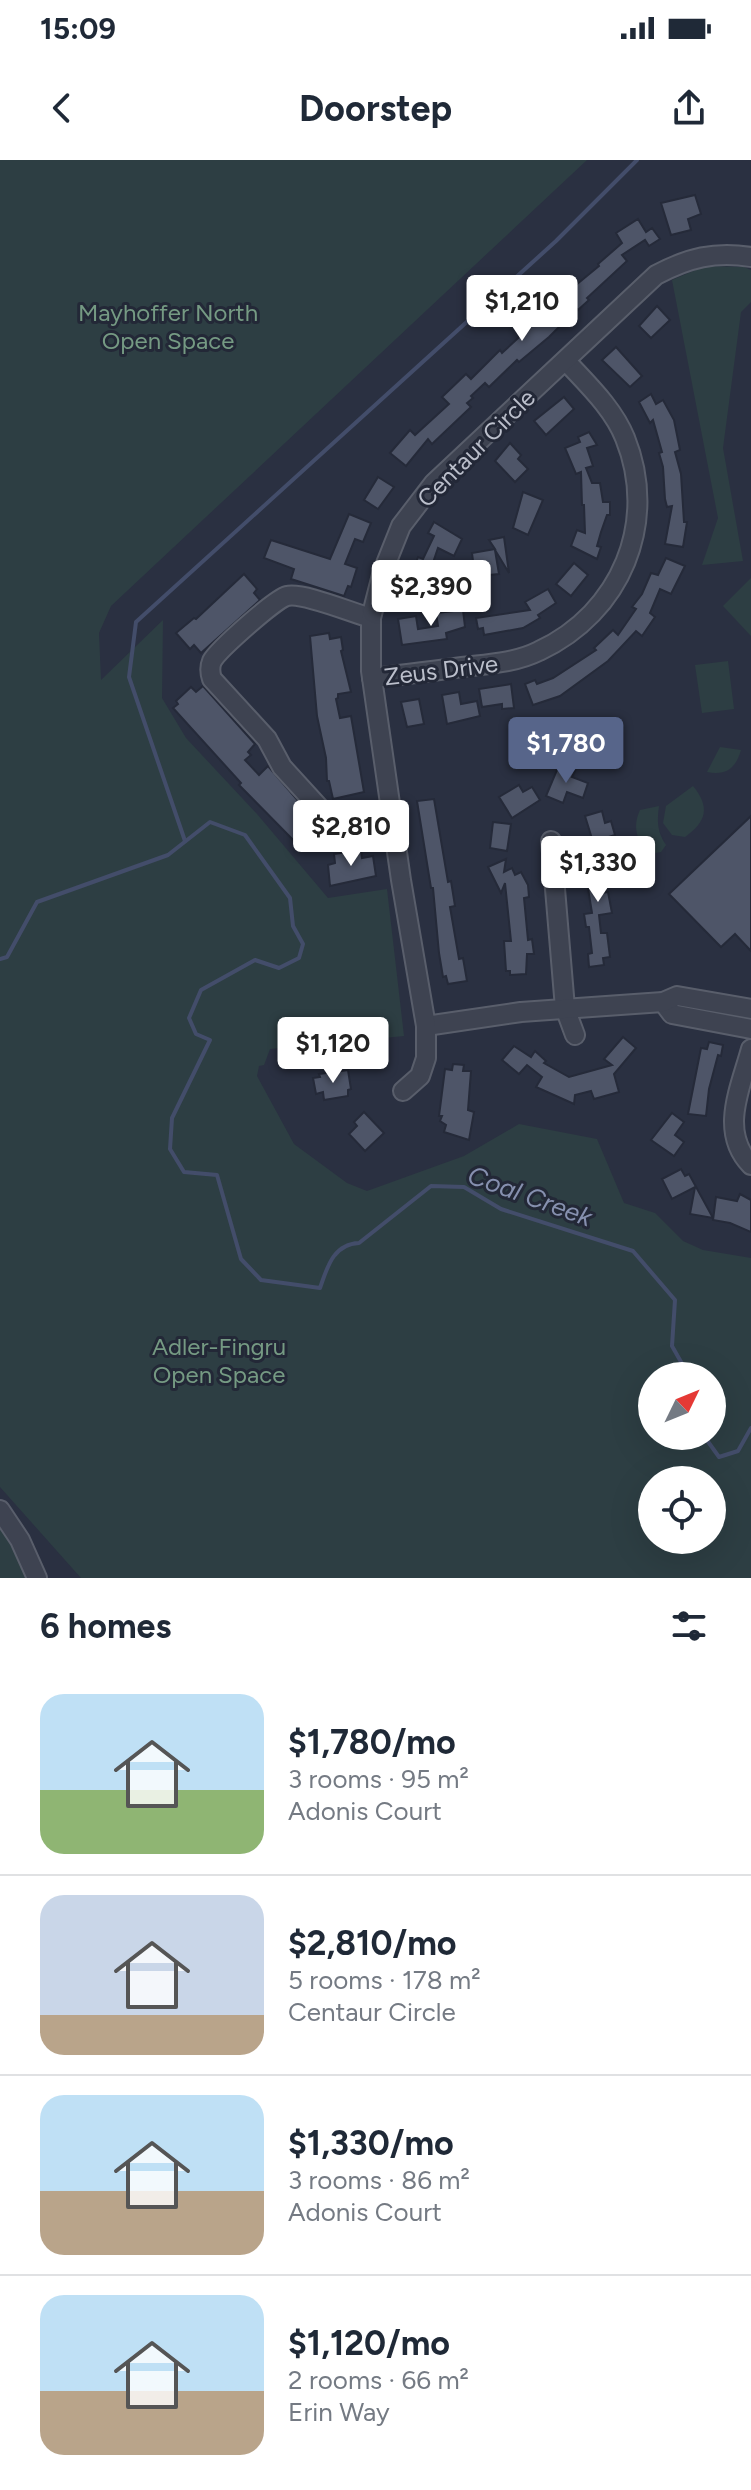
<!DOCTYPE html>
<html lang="en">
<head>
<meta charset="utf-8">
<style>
	:root { --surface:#fff; --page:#f2f2f3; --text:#1f2937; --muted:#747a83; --line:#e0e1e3; --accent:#57658a }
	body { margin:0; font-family:Figtree,sans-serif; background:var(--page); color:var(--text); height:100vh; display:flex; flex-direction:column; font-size:30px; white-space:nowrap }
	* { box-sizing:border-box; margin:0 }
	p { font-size:26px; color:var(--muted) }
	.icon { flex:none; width:44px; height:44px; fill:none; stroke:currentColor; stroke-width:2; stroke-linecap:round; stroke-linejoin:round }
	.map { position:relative; height:1418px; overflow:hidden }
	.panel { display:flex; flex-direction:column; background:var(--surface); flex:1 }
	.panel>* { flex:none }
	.needle { width:52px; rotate:47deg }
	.fabs { position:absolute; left:638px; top:1202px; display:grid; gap:16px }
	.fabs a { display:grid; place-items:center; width:88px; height:88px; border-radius:50%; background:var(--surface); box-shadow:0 8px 32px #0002; font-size:40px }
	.price { position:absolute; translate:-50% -68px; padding:0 18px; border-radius:8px; background:#fff; color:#222; font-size:26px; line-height:52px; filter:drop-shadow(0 2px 4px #0008) }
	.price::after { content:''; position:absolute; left:50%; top:48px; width:24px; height:18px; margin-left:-12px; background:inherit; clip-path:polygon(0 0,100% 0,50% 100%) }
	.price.selected { background:var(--accent); color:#fff }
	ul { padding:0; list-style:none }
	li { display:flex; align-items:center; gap:24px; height:200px; padding:0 40px }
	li+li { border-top:2px solid var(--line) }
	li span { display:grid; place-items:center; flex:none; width:224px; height:160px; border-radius:24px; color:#555 }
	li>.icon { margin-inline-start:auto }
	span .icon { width:96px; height:96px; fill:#fffc; stroke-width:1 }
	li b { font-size:34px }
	h2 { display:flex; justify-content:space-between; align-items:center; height:96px; padding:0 40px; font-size:34px }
	.status { display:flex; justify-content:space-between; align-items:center; height:56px; padding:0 40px; background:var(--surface); direction:ltr }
	.status svg { height:22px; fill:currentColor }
	header { display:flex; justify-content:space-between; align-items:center; height:104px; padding:0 40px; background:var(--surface); font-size:36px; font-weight:700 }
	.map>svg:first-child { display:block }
</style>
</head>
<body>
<div class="status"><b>15:09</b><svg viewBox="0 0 49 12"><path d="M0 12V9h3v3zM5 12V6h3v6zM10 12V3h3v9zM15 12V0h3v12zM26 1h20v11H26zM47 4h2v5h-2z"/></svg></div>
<header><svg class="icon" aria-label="back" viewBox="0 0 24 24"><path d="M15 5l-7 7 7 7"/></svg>Doorstep<svg class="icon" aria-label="share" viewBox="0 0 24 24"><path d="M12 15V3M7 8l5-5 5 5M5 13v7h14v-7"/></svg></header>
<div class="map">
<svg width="751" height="1418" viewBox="0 0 751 1418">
	<rect width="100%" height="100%" fill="#2a3041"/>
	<g fill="#2d3e43" fill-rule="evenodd">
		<path d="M0 0H587L111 446 99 473 101 520 163 460 162 538 186 578 257 654 328 738 387 729 404 876 270 889 264 905 259 906 257 916 294 984 347 1023 367 1031 464 996 519 964 597 979 624 1043 655 1053 683 1081 703 1090 751 1098V1418H81L0 1327ZM652 1216H712V1276H652ZM652 1320H712V1380H652Z"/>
		<path d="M705 106 744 107 751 110V142L741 152 723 288 743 401 702 405 718 358 672 120Z"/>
		<path d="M751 418V476L723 446Z"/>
		<path d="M728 501 734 549 702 553 695 505Z"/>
		<path d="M720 587 741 590C736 608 726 616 707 612Z"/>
		<path d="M693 626C710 647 707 661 685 677L672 675 663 663 666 646Z"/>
		<path d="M659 646C657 661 657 672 666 685L661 692 649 694C637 681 632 667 640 650Z"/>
		<path d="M0 1362 4 1368 30 1418H0Z"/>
	</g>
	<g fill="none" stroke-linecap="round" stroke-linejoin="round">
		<g stroke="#434d6a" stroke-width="4">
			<path d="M185 681 129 517 136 462 556 81 637 0"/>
			<path d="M0 799 7 797 37 742 168 695 210 662 245 675 290 738 293 766 303 784 299 798 279 808 255 800 201 830 189 858 196 874 210 880 172 958 170 989 184 1012 217 1015 241 1099 261 1120 320 1128C327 1108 333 1084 359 1083L431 1026 464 1027 501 1049 633 1091 675 1140 672 1186 689 1216"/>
			<path d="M704 1276 719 1297 738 1291 751 1268"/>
		</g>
	</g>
	<g fill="#4e5568" stroke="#252a39" stroke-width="2">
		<path d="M695 35 701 54 688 59 691 70 671 75 661 43Z"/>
		<path d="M638 59 646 72 652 68 660 79 649 86 645 80 622 95 627 101 587 138 589 140 578 150 573 145 554 162 559 167 549 177 519 202 517 200 489 227 485 223 471 236 473 238 467 243 471 247 432 284 428 279 406 306 390 293 410 270 415 275 449 244 442 237 466 214 471 219 500 190 502 193 544 154 538 148 553 133 559 139 599 106 598 104 622 83 616 73Z"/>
		<path d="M657 146 670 160 651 178 639 166Z"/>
		<path d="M616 187 642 216 630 227 602 200Z"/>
		<path d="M651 234 656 244 663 240 674 260 680 290 675 292 681 314 684 362H687L683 387 665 384 672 346 667 347 665 339 663 307 659 293 662 292 653 260 650 263 639 242Z"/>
		<path d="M564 237 574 249 546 275 534 261Z"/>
		<path d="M589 272 597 285 587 288 593 306 586 308 592 323H600L603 342H610V355H607L601 372 597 386 601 387 597 399 571 386 577 370 585 373 584 345H582L581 312 576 314 565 288 580 282 578 277Z"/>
		<path d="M510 283 521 295 518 299 528 309 515 322 495 301Z"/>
		<path d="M378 317 394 327 378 349 364 340Z"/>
		<path d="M523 332 543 340 528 375 513 368Z"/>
		<path d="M349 354 371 363 363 382 355 379 345 404 357 408 351 427 348 426 344 436 291 419 294 409 264 398 271 380 330 399Z"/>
		<path d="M434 362 462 379 454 396 438 388 421 438 405 433 418 397 423 399 434 376 428 373Z"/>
		<path d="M504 377 509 413 495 390 499 414 489 415 488 407 474 409 472 393 495 389 489 380Z"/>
		<path d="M666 398 685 406 671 434 660 429 650 453 655 457 642 476 636 471 608 501 560 536 533 545 525 524 535 520 537 524 553 518 596 490 594 488 613 470 618 475 636 449 632 447 642 434 651 413 658 415Z"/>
		<path d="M574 403 588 415 571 436 556 424Z"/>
		<path d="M244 414 257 429 254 433 260 440 201 493 194 485 190 489 176 473 194 458 196 459Z"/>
		<path d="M548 429 556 443 538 455 540 458 523 468 484 475 483 468 478 469 476 458 530 450 525 442Z"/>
		<path d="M463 450 465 467 446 473 447 479 402 485 398 459 416 456 418 469 438 466 436 453Z"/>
		<path d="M329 473 330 479 341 477 343 490 341 491 351 532 338 534V538L336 539 340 558 351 556 364 632 333 639 329 621H327L326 598 317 556 310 476Z"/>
		<path d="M511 524 514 548 502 549V544L482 547 479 529Z"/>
		<path d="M203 526 255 584 248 592 251 595 245 600 259 615 268 606 320 666 315 672 318 675 303 690 239 625 241 623 173 548 178 544 176 541 191 527 196 532Z"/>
		<path d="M459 532 461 544 477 541 480 556 447 564 442 535Z"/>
		<path d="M419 539 424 564 407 567 401 542Z"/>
		<path d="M559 605 575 611 572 617 588 623 583 638 567 632 563 643 546 636Z"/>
		<path d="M519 625 523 632 532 627 540 640 512 658 499 637Z"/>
		<path d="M434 639 448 722 451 721 455 746 450 747 459 799 463 798 467 821 448 824 446 816 443 817 439 793 433 728H431L417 641Z"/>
		<path d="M602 651 605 663 611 661 615 675 593 682 585 656Z"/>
		<path d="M751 656V791L735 774 721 787 669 734Z"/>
		<path d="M493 662 511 664 507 691 490 688Z"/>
		<path d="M592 689 618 696 615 707 608 705 601 733 608 732 612 753 599 755 601 773H607L610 797 603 798 604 805 589 807 588 794 592 793 589 767H586L584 754 592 753 587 722 583 721Z"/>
		<path d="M361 690 362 698 373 696 376 716 330 726 328 705 335 703 334 694Z"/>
		<path d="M506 699 504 712 512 708 515 715 521 712 528 725 529 737 524 738 528 780 532 779 534 794H527L526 814 510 815V811H506L504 781H511L505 723 501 733 488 707Z"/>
		<path d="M623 877 636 888 614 914 619 932 594 939 591 931 575 935 574 944 536 927 542 917 527 905 519 914 502 900 514 886 531 897 535 891 546 901 544 903 569 917 612 905 604 899Z"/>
		<path d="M709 882 723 885 721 896 718 895 709 929 706 956 688 954 701 888 707 889Z"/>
		<path d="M453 904 464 905 463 911H471L468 950 474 952 469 980 444 972 446 965 440 961 442 956H439L445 909 452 910Z"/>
		<path d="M348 910 351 929 348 930V936L324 940 323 932 316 934 313 918 320 917 319 914Z"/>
		<path d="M364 952 384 973 365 991 349 974 357 966 354 962Z"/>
		<path d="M672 953 684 962 675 975 684 982 674 996 651 980Z"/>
		<path d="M681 1009 685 1016 689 1014 713 1058 690 1054 695 1027 672 1039 662 1019Z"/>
		<path d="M740 1034 751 1040V1072L730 1063 713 1060 716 1037 737 1041Z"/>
	</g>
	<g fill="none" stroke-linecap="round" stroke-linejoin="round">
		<g stroke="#595e6b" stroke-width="22">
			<g id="minor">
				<path d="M371 458C352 453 303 432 287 436 275 439 218 490 212 501 209 508 210 513 212 519L267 579 282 607 345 676 353 679 395 674"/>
				<path d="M372 518C402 515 432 511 462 507 488 504 515 503 539 491 621 453 659 362 625 278 613 248 587 224 566 201"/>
				<path d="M551 681 565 848 575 875"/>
				<path d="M663 842 672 854 751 869"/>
				<path d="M426 866 521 852 663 842 677 836 751 849"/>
				<path d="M751 889C740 929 719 972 751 1005"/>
				<path d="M403 931 420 916 426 898V866L401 720 371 511V458L383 411 401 366 434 323 656 115C688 98 715 91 751 97"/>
				<path d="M0 1350 20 1380 37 1418"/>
			</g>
		</g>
		<use href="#minor" stroke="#3e4351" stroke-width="18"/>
	</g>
	<g text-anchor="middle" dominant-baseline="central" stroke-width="6" stroke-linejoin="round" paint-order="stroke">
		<g font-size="24" fill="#759a83" stroke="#232837">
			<text x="168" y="152">Mayhoffer North<tspan x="168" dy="28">Open Space</tspan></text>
			<text x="219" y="1186">Adler-Fingru<tspan x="219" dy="28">Open Space</tspan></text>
		</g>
		<g font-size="24" fill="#bbbfcb" stroke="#232837">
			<text transform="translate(476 288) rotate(-45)">Centaur Circle</text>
			<text transform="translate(441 510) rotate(-7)">Zeus Drive</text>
		</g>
		<g font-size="26" font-style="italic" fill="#8690af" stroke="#232837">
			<text transform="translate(530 1036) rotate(20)">Coal Creek</text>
		</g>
	</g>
</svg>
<div class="fabs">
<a><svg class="needle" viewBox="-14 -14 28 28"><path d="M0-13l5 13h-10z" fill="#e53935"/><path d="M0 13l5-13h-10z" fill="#747a83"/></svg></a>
<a><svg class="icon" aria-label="locate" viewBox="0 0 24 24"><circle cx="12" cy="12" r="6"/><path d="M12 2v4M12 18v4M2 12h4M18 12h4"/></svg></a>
</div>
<b class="price" style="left:522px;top:183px">$1,210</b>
<b class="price" style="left:431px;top:468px">$2,390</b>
<b class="price selected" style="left:566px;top:625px">$1,780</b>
<b class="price" style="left:351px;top:708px">$2,810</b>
<b class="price" style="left:598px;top:744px">$1,330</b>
<b class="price" style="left:333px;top:925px">$1,120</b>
</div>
<section class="panel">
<h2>6 homes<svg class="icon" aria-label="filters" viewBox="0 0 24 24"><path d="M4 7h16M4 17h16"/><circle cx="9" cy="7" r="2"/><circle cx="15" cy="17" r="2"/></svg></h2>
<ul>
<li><span style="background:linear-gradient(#bfe0f5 60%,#8fb573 0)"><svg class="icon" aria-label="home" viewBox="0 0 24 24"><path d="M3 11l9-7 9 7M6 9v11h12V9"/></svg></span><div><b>$1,780/mo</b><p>3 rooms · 95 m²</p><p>Adonis Court</p></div></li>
<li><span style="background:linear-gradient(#c9d6e8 75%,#b9a48a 0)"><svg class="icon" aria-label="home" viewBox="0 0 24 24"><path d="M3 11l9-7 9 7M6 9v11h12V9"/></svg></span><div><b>$2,810/mo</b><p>5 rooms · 178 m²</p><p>Centaur Circle</p></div></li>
<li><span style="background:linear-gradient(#bfe0f5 60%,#b9a48a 0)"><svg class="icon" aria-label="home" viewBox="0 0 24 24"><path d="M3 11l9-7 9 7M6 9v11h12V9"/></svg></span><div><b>$1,330/mo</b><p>3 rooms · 86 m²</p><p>Adonis Court</p></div></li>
<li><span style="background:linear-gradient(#bfe0f5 60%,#b9a48a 0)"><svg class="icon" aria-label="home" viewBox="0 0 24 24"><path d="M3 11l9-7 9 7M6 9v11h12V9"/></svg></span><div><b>$1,120/mo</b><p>2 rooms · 66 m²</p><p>Erin Way</p></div></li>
</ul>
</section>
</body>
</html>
